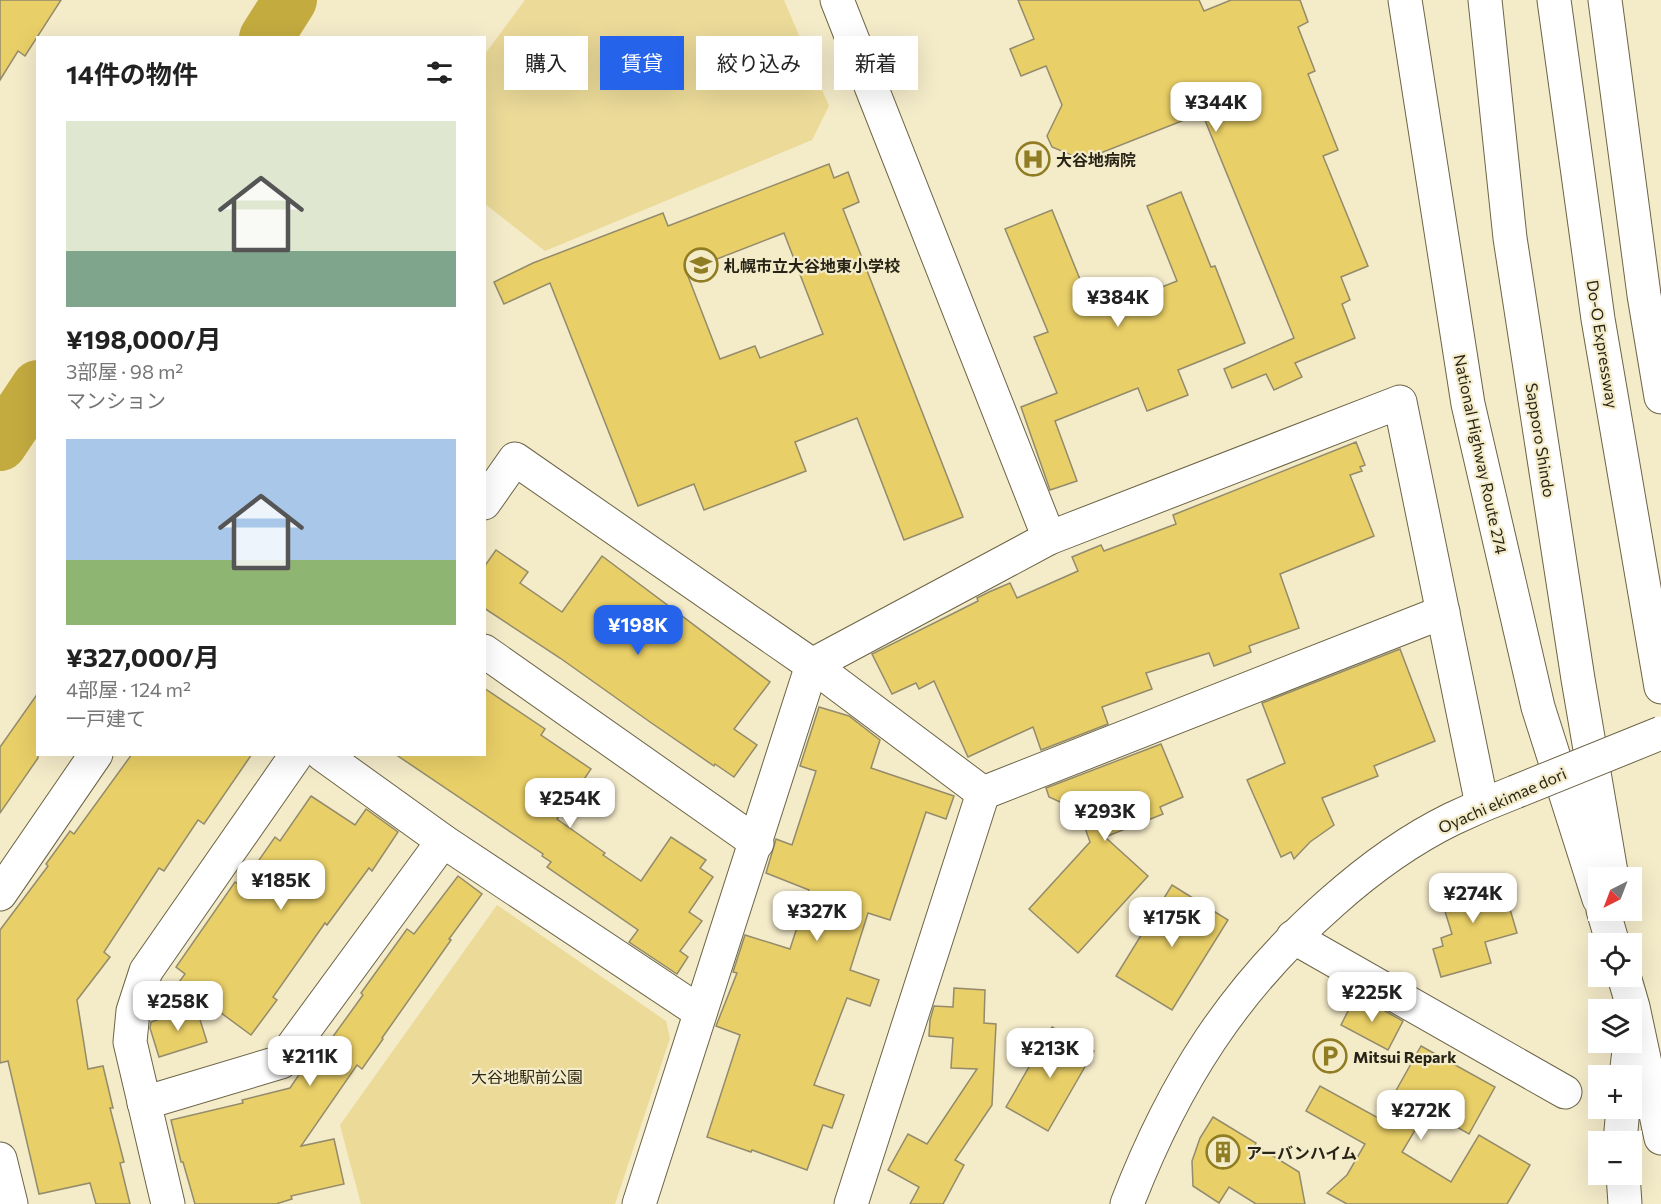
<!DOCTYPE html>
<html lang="ja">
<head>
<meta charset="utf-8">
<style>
	:root { --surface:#fff; --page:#f2f2f2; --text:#222; --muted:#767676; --accent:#2563eb }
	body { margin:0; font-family:Commissioner,"Noto Sans JP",sans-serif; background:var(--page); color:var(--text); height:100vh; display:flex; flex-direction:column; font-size:22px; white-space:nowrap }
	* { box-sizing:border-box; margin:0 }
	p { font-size:20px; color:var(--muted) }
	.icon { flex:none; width:33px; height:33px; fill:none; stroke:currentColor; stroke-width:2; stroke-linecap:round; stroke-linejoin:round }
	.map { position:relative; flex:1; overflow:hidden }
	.drawer { position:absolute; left:36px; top:36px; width:450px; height:720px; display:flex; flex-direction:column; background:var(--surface); border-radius:0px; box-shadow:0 6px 24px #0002 }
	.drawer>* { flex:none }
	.hud { position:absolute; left:504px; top:36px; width:570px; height:54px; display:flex; gap:12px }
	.needle { width:39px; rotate:222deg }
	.fabs { position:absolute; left:1588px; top:867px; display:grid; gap:12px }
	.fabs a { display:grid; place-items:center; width:54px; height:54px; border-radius:0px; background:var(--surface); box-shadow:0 6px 24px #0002; font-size:30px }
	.price { position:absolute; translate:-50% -51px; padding:0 14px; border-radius:12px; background:#fff; color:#222; font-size:20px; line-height:39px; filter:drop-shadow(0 2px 3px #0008) }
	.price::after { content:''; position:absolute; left:50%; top:36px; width:18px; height:14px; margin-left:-9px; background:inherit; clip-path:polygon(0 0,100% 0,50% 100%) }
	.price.current { background:var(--accent); color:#fff }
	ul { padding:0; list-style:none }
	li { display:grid; align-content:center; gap:12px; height:318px; padding:0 30px }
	li span { display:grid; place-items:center; height:186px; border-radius:0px; color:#555 }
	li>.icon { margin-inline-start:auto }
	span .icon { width:108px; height:108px; fill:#fffc; stroke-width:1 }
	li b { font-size:26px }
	h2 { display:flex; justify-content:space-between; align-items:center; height:72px; padding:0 30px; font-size:26px }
	.pill { padding:0 21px; border-radius:0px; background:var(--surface); box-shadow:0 6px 24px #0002; font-size:21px; line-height:54px }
	.pill.current { background:var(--accent); color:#fff }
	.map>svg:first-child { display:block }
</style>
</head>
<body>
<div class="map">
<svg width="1661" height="1204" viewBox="0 0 1661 1204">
	<rect width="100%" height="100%" fill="#f4ebc9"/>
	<g fill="#ebda98">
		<path d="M525 0H784L829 106 812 140 545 251 485 204V54Z"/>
		<path d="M497 905 666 1021 670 1038 615 1204H361L340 1125Z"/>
	</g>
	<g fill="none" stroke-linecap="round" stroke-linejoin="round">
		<g stroke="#c4ab40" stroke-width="54">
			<path d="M266 38 290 0"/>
			<path d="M0 444 38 387"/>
		</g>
	</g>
	<g fill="#e9cf67" stroke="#938b6b" stroke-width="1.5" fill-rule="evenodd">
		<path d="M0 0H61L25 56 18 51 0 80Z"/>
		<path d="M1018 0H1199L1204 11 1231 0H1300L1308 22 1298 27 1315 71 1308 74 1338 150 1323 156 1368 266 1341 277 1350 300 1342 304 1355 338 1295 363 1302 377 1274 390 1266 374 1232 388 1224 369 1294 338 1202 113 1083 160 1052 147 1047 136 1062 105 1046 66 1021 76 1010 49 1034 39Z"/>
		<path d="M829 164 834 178 848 172 859 202 843 209 963 517 904 540 857 418 795 442 806 471 704 510 694 484 638 506 550 283 504 304 494 282 533 263 663 213 668 226ZM784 233 823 334 760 358 755 346 720 359 686 271Z"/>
		<path d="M1181 192 1211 267 1215 266 1245 343 1178 370 1188 395 1147 411 1138 388 1055 421 1077 481 1050 490 1021 407 1057 393 1034 337 1048 332 1005 229 1052 210 1094 314 1177 281 1147 206Z"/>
		<path d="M1356 442 1365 465 1360 467 1362 471 1350 475 1374 536 1280 574 1299 628 1249 646 1251 652 1214 666 1209 653 1146 673 1152 689 1102 707 1108 724 1041 750 1033 727 968 757 934 681 919 689 916 683 892 694 872 654 978 601 977 598 989 592 1010 583 1017 598 1078 571 1072 557 1101 545 1104 551 1176 524 1173 515Z"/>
		<path d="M496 550 528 572 520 583 562 612 602 556 770 682 734 729 757 745 734 777 715 764 714 766 650 722 560 658 484 608V567Z"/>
		<path d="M1400 649 1435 741 1374 766 1378 776 1322 798 1334 825 1310 842 1294 859 1291 852 1281 857 1247 780 1285 763 1262 703Z"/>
		<path d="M484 688 545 729 541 735 591 769 557 819 605 853 603 855 641 881 671 837 706 860 700 868 713 877 689 912 702 921 680 951 688 957 677 974 629 942 638 930 547 867 551 862 542 856 543 854 395 754H484Z"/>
		<path d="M38 693V758L0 813V747Z"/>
		<path d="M819 707 849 716 880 740 871 768 954 796 946 819 926 812 890 920 868 913 850 970 879 980 870 1006 847 998 814 1085 844 1095 832 1128 823 1125 807 1170 752 1150 751 1152 707 1137 740 1035 716 1026 737 973 733 972 745 935 790 949 809 890 766 873 776 839 792 845 816 771 800 766Z"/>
		<path d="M1161 744 1183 797 1160 807 1163 814 1105 837 1148 876 1078 953 1029 909 1090 842 1074 797 1060 802 1049 797 1046 788Z"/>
		<path d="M132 754H252L204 824 198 820 164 871 159 868 104 952 110 957 77 1000 88 1069 103 1066 113 1108H110L124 1162 120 1163 130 1204H96L90 1183 39 1194 8 1061 0 1063V930L48 866 46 864 70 831 74 834Z"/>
		<path d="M311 796 355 825 366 809 398 832 372 871 369 868 327 925 325 923 273 997 277 1000 251 1035 179 982 185 974 176 967 235 882 241 886 275 837 280 841Z"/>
		<path d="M1500 875 1517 933 1485 942 1491 963 1441 977 1433 949 1443 946 1441 938 1452 934 1439 892Z"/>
		<path d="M458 876 482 894 449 939 451 940 382 1038 383 1039 362 1069 357 1065 301 1146 334 1139 344 1184 291 1196 292 1199 276 1204H195L183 1162H181L171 1120 243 1103 242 1100 290 1088 311 1057 316 1060 363 995 361 993 407 929 414 934Z"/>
		<path d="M1172 885 1228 920 1172 1010 1116 976Z"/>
		<path d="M954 988 985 990 984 1023 996 1024 992 1105 955 1160 964 1165 943 1204H910L919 1187 888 1170 908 1134 927 1144 977 1069 951 1068 953 1038 929 1036 930 1020 934 1006 953 1007Z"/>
		<path d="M1356 995 1403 1021 1388 1050 1341 1025Z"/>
		<path d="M196 1007 207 1042 159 1057 150 1028 151 1022Z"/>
		<path d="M1052 1027 1094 1051 1048 1131 1006 1107Z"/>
		<path d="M1421 1046 1495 1087 1469 1134 1427 1110 1402 1152 1451 1182 1479 1135 1530 1165 1507 1204H1347L1327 1193 1347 1175 1365 1144 1306 1111 1320 1086 1380 1119Z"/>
		<path d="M1213 1117 1256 1143 1255 1145 1299 1172 1305 1204H1256L1229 1187 1219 1203 1193 1186 1192 1161 1200 1138Z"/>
	</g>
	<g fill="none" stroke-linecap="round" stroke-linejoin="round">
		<g stroke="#6c6446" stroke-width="35">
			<g id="minor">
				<path d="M837 0 1049 538"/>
				<path d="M484 503 515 459 812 665 983 793"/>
				<path d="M484 651 757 843"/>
				<path d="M322 754 443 841 700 1012"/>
				<path d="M0 894 96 754"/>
				<path d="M1293 937 1565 1092"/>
				<path d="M1626 1076 1630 1042"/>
				<path d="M144 1103 281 1062 443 841"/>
				<path d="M1620 1142 1623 1108"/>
				<path d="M0 1159 11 1204"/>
				<path d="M1623 1174 1625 1204"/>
				<path d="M168 1204 130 1042 133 1011 146 971 297 754"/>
				<path d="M639 1204C696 1024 756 845 812 665L1049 538 1400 402 1482 805"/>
				<path d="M851 1204 983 793 1443 612"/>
			</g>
		</g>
		<g stroke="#6c6446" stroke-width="35">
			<g id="tertiary">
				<path d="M1485 0 1510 238 1578 679 1612 878"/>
				<path d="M1127 1204C1174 1082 1234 988 1332 902 1368 870 1409 840 1452 819 1473 809 1494 800 1515 792"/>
			</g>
		</g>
		<g stroke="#6c6446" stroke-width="35">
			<g id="trunk">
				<path d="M1405 0 1468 404 1538 707 1599 899"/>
				<path d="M1603 910 1613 944"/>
				<path d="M1624 976 1633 1007 1661 1138"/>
			</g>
		</g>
		<g stroke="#6c6446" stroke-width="35">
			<g id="motorway">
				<path d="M1554 0 1598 319 1661 687"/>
				<path d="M1605 0 1644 295 1661 397"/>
			</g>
		</g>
		<use href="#minor" stroke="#fff" stroke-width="33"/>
		<use href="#tertiary" stroke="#fff" stroke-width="33"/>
		<use href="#trunk" stroke="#fff" stroke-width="33"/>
		<use href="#motorway" stroke="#fff" stroke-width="33"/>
		<g stroke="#6c6446" stroke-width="35" stroke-linecap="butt">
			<path id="tertiary-bridge" d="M1515 792 1661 733"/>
		</g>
		<use href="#tertiary-bridge" stroke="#fff" stroke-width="33"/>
	</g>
	<defs>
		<g id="hospital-ring" transform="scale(1.725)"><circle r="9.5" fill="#f4ebc9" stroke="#907c22" stroke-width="1.5"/><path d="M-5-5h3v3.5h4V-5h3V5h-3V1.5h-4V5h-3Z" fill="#907c22"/></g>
		<g id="school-ring" transform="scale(1.725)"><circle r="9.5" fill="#f4ebc9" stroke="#907c22" stroke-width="1.5"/><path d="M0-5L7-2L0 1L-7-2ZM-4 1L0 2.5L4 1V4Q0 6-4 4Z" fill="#907c22"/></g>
		<g id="parking-ring" transform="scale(1.725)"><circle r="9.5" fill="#f4ebc9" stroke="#907c22" stroke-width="1.5"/><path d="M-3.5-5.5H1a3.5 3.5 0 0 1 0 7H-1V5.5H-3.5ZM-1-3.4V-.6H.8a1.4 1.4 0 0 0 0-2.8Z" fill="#907c22"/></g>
		<g id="building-ring" transform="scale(1.725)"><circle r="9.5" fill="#f4ebc9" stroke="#907c22" stroke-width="1.5"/><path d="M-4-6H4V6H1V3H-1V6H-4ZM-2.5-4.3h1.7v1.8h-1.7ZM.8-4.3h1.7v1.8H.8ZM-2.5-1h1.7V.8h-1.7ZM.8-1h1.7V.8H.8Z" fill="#907c22"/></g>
	</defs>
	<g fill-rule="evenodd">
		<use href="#hospital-ring" x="1033" y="159"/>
		<use href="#school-ring" x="701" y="265"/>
		<use href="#parking-ring" x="1330" y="1056"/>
		<use href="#building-ring" x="1223" y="1152"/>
	</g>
	<g text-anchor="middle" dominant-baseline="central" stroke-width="4.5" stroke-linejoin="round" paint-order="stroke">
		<g font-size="16" font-weight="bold" fill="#272417" stroke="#f4ebc9" text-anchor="start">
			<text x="1056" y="159">大谷地病院</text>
			<text x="724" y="265">札幌市立大谷地東小学校</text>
			<text x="1353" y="1056">Mitsui Repark</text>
			<text x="1246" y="1152">アーバンハイム</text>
		</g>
		<g font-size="16" fill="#272417" stroke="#f4ebc9">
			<text transform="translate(1603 344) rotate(81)">Do-O Expressway</text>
			<text transform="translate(1541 440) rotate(81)">Sapporo Shindo</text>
			<text transform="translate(1481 454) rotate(78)">National Highway Route 274</text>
			<text transform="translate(1502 800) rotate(-24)">Oyachi ekimae dori</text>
		</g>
		<g font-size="16" fill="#2f2a18" stroke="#f4ebc9">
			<text x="527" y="1076">大谷地駅前公園</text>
		</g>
	</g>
</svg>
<div class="fabs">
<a><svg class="needle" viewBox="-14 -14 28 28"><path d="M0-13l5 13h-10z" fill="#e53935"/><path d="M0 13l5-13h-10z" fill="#767676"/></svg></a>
<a><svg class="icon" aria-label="locate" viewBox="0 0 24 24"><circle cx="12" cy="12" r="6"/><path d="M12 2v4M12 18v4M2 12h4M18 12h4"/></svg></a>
<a><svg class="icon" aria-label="layers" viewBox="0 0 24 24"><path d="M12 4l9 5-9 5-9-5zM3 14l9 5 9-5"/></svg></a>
<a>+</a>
<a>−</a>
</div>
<b class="price" style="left:1216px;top:133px">¥344K</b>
<b class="price" style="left:1118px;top:328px">¥384K</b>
<b class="price current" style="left:638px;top:656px">¥198K</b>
<b class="price" style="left:570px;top:829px">¥254K</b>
<b class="price" style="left:1105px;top:842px">¥293K</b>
<b class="price" style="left:281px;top:911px">¥185K</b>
<b class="price" style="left:1473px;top:924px">¥274K</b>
<b class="price" style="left:817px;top:942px">¥327K</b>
<b class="price" style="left:1172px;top:948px">¥175K</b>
<b class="price" style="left:1372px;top:1023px">¥225K</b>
<b class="price" style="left:178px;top:1032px">¥258K</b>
<b class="price" style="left:1050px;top:1079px">¥213K</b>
<b class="price" style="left:310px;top:1087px">¥211K</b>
<b class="price" style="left:1421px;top:1141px">¥272K</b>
<div class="hud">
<a class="pill">購入</a>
<a class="pill current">賃貸</a>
<a class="pill">絞り込み</a>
<a class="pill">新着</a>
</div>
<section class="drawer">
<h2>14件の物件<svg class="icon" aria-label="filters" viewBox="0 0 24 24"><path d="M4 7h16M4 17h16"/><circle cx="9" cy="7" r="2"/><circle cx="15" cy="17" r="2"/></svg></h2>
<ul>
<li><span style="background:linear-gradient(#dfe7d0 70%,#7fa58c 0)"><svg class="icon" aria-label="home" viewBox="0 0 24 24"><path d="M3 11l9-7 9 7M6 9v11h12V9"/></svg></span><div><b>¥198,000/月</b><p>3部屋 · 98 m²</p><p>マンション</p></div></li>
<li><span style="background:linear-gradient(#a9c7e8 65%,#8fb573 0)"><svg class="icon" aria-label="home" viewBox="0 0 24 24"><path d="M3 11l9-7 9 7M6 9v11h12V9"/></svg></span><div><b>¥327,000/月</b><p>4部屋 · 124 m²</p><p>一戸建て</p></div></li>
</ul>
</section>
</div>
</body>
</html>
